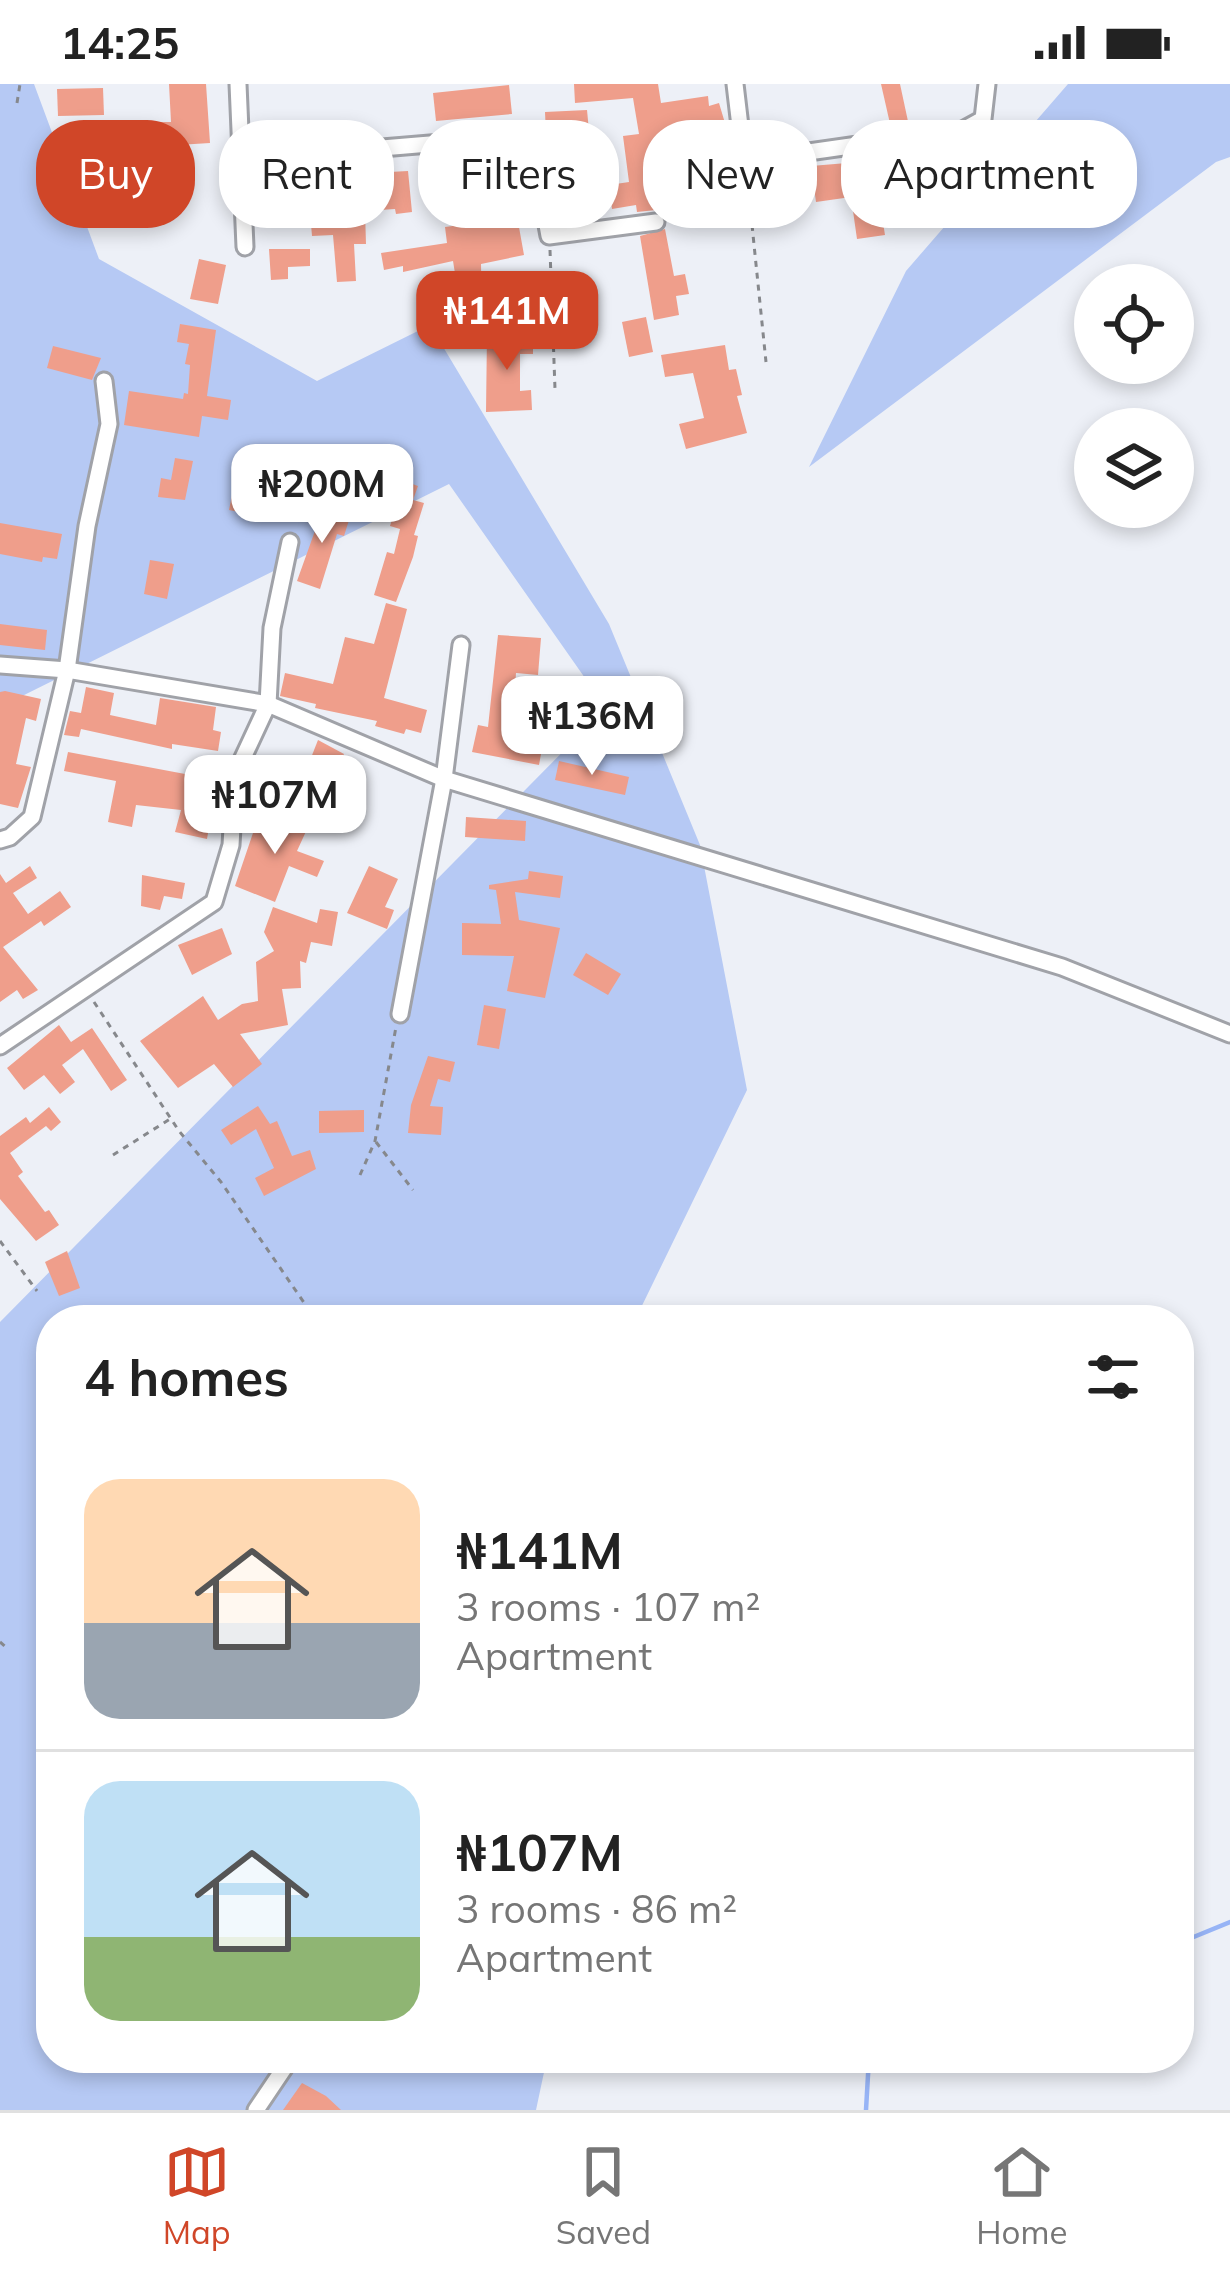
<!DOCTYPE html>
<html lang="en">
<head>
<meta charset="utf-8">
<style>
	:root { --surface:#fff; --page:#f6f6f6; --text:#222; --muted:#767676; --line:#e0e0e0; --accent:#d04628 }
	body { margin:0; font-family:Mulish,sans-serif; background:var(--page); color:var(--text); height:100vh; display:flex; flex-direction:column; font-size:45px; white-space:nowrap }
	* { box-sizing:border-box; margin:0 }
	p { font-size:39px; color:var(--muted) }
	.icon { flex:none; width:66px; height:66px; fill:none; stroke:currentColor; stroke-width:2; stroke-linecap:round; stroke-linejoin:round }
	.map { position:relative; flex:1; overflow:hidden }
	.details { position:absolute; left:36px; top:1221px; width:1158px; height:768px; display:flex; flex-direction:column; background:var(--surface); border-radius:48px; box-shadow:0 6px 18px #0003 }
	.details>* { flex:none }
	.banner { position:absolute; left:36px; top:36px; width:1158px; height:108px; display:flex; gap:24px }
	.fabs { position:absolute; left:1074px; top:180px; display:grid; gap:24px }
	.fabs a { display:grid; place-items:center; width:120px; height:120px; border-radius:50%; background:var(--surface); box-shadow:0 6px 18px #0003; font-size:60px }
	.price { position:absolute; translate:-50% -102px; padding:0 27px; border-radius:24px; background:#fff; color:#222; font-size:39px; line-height:78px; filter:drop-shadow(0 3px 6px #0008) }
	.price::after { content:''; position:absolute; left:50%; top:72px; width:36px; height:27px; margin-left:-18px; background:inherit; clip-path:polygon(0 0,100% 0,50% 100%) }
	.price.active { background:var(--accent); color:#fff }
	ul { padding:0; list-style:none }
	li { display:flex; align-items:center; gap:36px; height:300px; padding:0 48px }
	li+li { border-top:3px solid var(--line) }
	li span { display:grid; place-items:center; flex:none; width:336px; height:240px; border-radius:36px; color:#555 }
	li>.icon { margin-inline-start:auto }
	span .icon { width:144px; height:144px; fill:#fffc; stroke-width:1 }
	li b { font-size:51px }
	h2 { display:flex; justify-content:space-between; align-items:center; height:144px; padding:0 48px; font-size:51px }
	.tag { padding:0 42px; border-radius:48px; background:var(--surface); box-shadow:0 6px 18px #0003; font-size:42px; line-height:108px }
	.tag.active { background:var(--accent); color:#fff }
	.status { display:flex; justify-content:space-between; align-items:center; height:84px; padding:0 60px; background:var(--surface); direction:ltr }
	.status svg { height:33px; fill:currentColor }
	.menu { display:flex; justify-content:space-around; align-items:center; height:168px; border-top:3px solid var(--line); background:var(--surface); font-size:33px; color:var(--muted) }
	.menu a { display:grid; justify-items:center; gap:6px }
	.menu .active { color:var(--accent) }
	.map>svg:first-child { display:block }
</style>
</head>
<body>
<div class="status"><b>14:25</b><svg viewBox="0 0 49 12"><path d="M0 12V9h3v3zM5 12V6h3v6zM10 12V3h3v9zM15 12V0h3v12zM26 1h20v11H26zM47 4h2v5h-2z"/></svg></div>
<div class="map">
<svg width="1230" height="2026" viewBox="0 0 1230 2026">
	<rect width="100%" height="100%" fill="#edf0f7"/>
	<g fill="#b6c9f4">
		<path d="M0 0H34L99 175 317 297 430 241 609 540 700 761 747 1006 635 1236H51V1974H478L483 1979H546L536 2026H0V1238L606 624 449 400 0 623Z"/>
		<path d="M1068 0H1230V73L1216 78 809 383 906 187Z"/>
	</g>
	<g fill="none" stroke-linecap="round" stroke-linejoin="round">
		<g stroke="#97b4f6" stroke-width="4.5">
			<path d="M1179 1859 1230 1838"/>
			<path d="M866 2026 869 1974"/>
		</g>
	</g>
	<g fill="#ef9e8b">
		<path d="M169 0H206L210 59 162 62 160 38H171Z"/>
		<path d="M574 0H658L661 19 708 12 709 22 719 19 730 56 735 103 665 113 668 130 656 126 637 128 636 121 612 125 609 101 629 98 623 52 639 50 633 14 575 19Z"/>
		<path d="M881 0H900L909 42 891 44Z"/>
		<path d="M509 1 512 30 436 37 433 9Z"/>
		<path d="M103 4 104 31 58 32 57 5Z"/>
		<path d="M587 26 589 47 546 50 545 28Z"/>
		<path d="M498 74V78L519 77 521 132H517L524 171 481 180 482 242 464 245 453 177 403 188V182L384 186 381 169 447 159 445 143 468 140 466 110 464 98 444 100 442 77Z"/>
		<path d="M334 75V91L408 87 412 128 396 130 395 125 365 127 366 160H354L356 197 337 198 333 151 312 152 309 117 267 119 266 101 308 99V76Z"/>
		<path d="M883 76 887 107 878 108 885 151 857 155 851 113 816 118 811 82Z"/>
		<path d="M665 145 674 192 685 190 689 210 676 212 679 231 654 236 640 152Z"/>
		<path d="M269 165H310V182L288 183V195L271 196Z"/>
		<path d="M199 175 226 181 218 220 190 215Z"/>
		<path d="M646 233 653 268 629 273 622 238Z"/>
		<path d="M180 240 216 246 207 312 231 316 228 336 202 332 199 353 124 341 129 307 183 315 184 309 188 310 190 281 185 280 189 260 177 258Z"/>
		<path d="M487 250 533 251V270H520V307L531 306 532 326 486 328Z"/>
		<path d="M725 261 729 286 736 285 742 311 737 312 747 349 686 365 679 340 704 334 693 289 665 293 661 271Z"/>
		<path d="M53 262 101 274 92 296 47 284Z"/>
		<path d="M175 374 193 377 185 416 158 413 161 394 171 396Z"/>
		<path d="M243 386 274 390 264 433 229 426 233 406 240 407Z"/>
		<path d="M404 397 418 402 413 416 424 419 414 451 418 452 413 473 396 518 374 511 387 468 394 470 400 445 390 442Z"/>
		<path d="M319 423 350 433 344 452 337 450 320 505 297 497 316 444 313 442Z"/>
		<path d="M0 439 62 450 57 475 43 473 42 478 0 470Z"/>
		<path d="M150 476 174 480 167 515 144 510Z"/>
		<path d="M386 519 407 525 384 614 427 626 421 649 406 645 404 650 375 642 377 637 315 624 316 620 280 612 285 589 333 600 345 553 374 560Z"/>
		<path d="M0 540 47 546 45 566 0 561Z"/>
		<path d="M498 551 541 554 538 591 516 589 512 648 544 654 539 681 472 668 478 641 488 643Z"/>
		<path d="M86 603 114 609 110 631 156 641 160 614 216 623 213 646 221 648 218 667 172 660V665L81 645 79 653 64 651 70 627 81 629Z"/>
		<path d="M5 607 41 615 36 637 26 634 16 680 31 683 18 724 0 720V608Z"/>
		<path d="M318 656 344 670 334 693 307 684Z"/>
		<path d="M68 668 217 696 207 755 175 748 181 726 136 721 132 743 108 738 116 697 64 687Z"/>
		<path d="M559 677 629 693 625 711 555 696Z"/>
		<path d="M266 726 308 743 297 767 324 777 317 793 289 782 275 818 235 802 254 746 257 747Z"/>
		<path d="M466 733 526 737 525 757 465 753Z"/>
		<path d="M30 782 37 794 13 809 28 830 60 807 71 823 44 842 41 837 3 863 38 906 23 915 17 906 0 918V790L6 799Z"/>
		<path d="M369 782 398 795 385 823 394 826 387 845 347 829Z"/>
		<path d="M529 787 563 792 560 814 515 808 519 836 560 844 545 914 507 907 514 872 462 871V839L501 840 496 806 489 805V801L528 795Z"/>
		<path d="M142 791 185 799 182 815 164 812 160 826 141 822Z"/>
		<path d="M273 823 317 839 320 825 338 828 332 862 311 858 306 879 300 877 301 904 282 905 288 941 240 950 262 980 233 1003 214 980 178 1004 140 957 203 912 218 936 242 920 258 917 256 878 274 867 264 848Z"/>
		<path d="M222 844 232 870 192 891 178 861Z"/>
		<path d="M586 869 621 890 608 911 573 891Z"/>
		<path d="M484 921 506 925 499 965 477 961Z"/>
		<path d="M59 941 71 958 92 944 127 996 111 1007 83 965 62 981 75 998 60 1010 44 991 24 1006 7 984Z"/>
		<path d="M428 972 455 978 450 998 438 995 430 1022 443 1023 441 1051 408 1049 411 1021Z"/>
		<path d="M258 1022 270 1040 277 1037 292 1072 310 1066 316 1085 264 1112 255 1094 274 1084 256 1045 231 1061 221 1046Z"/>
		<path d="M49 1023 61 1038 51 1047 46 1042 10 1069 23 1088 18 1092 45 1128 49 1126 59 1141 36 1157 0 1115V1052L26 1033 30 1039Z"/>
		<path d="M364 1026V1048L319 1049V1027Z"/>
		<path d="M67 1167 80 1204 59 1212 45 1178Z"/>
		<path d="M302 1999 326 2012 341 2026H283Z"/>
	</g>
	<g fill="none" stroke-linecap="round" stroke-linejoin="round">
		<g stroke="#a0a2a8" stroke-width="21">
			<g id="minor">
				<path d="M238 0 245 163"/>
				<path d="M735 0 750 127"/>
				<path d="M358 66 524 52 532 60 549 152 656 138"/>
				<path d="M745 77 963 46 983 35 987 0"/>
				<path d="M0 581 67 586 268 620 444 695 1062 883 1230 950"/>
				<path d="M0 756 10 753 32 733 67 586 87 442 109 340 104 297"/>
				<path d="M400 930 444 695 461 561"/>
				<path d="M0 962 214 818 231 761 235 691 268 620 272 544 290 458"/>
				<path d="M256 2026 291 1974"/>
			</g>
		</g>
		<g stroke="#86888c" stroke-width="3" stroke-dasharray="6 6" stroke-linecap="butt">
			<path d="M17 19 20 0"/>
			<path d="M752 141 766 278"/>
			<path d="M550 166 555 305"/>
			<path d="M94 918 179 1047 221 1098 316 1236"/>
			<path d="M376 1058 413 1106"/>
			<path d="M113 1071 170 1035"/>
			<path d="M360 1091 375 1057 396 943"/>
			<path d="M0 1157 37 1207"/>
			<path d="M0 1558 8 1565"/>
		</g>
		<use href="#minor" stroke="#fff" stroke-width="15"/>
	</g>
</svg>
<div class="fabs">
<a><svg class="icon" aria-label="locate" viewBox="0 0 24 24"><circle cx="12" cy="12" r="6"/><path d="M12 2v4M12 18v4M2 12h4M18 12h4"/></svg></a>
<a><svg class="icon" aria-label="layers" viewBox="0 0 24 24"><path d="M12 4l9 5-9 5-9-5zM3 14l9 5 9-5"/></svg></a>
</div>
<b class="price active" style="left:507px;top:289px">₦141M</b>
<b class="price" style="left:322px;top:462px">₦200M</b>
<b class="price" style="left:592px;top:694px">₦136M</b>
<b class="price" style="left:275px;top:773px">₦107M</b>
<div class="banner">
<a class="tag active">Buy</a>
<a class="tag">Rent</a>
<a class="tag">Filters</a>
<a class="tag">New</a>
<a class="tag">Apartment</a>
</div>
<section class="details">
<h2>4 homes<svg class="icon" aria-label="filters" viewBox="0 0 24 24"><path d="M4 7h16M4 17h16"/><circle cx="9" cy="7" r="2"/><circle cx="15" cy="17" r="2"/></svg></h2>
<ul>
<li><span style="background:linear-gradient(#ffd9b3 60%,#9aa5b1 0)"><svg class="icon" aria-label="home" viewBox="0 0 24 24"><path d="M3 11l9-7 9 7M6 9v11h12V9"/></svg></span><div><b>₦141M</b><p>3 rooms · 107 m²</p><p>Apartment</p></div></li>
<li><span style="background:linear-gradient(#bfe0f5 65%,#8fb573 0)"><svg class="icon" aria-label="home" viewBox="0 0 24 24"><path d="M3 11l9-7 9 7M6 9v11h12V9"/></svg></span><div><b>₦107M</b><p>3 rooms · 86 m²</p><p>Apartment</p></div></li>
</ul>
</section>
</div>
<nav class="menu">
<a class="active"><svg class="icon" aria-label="map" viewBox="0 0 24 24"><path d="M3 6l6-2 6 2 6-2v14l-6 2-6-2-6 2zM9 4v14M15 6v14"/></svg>Map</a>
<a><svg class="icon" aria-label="saved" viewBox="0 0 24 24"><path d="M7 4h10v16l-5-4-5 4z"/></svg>Saved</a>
<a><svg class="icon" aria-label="home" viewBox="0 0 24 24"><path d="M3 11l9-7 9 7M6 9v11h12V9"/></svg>Home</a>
</nav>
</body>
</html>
